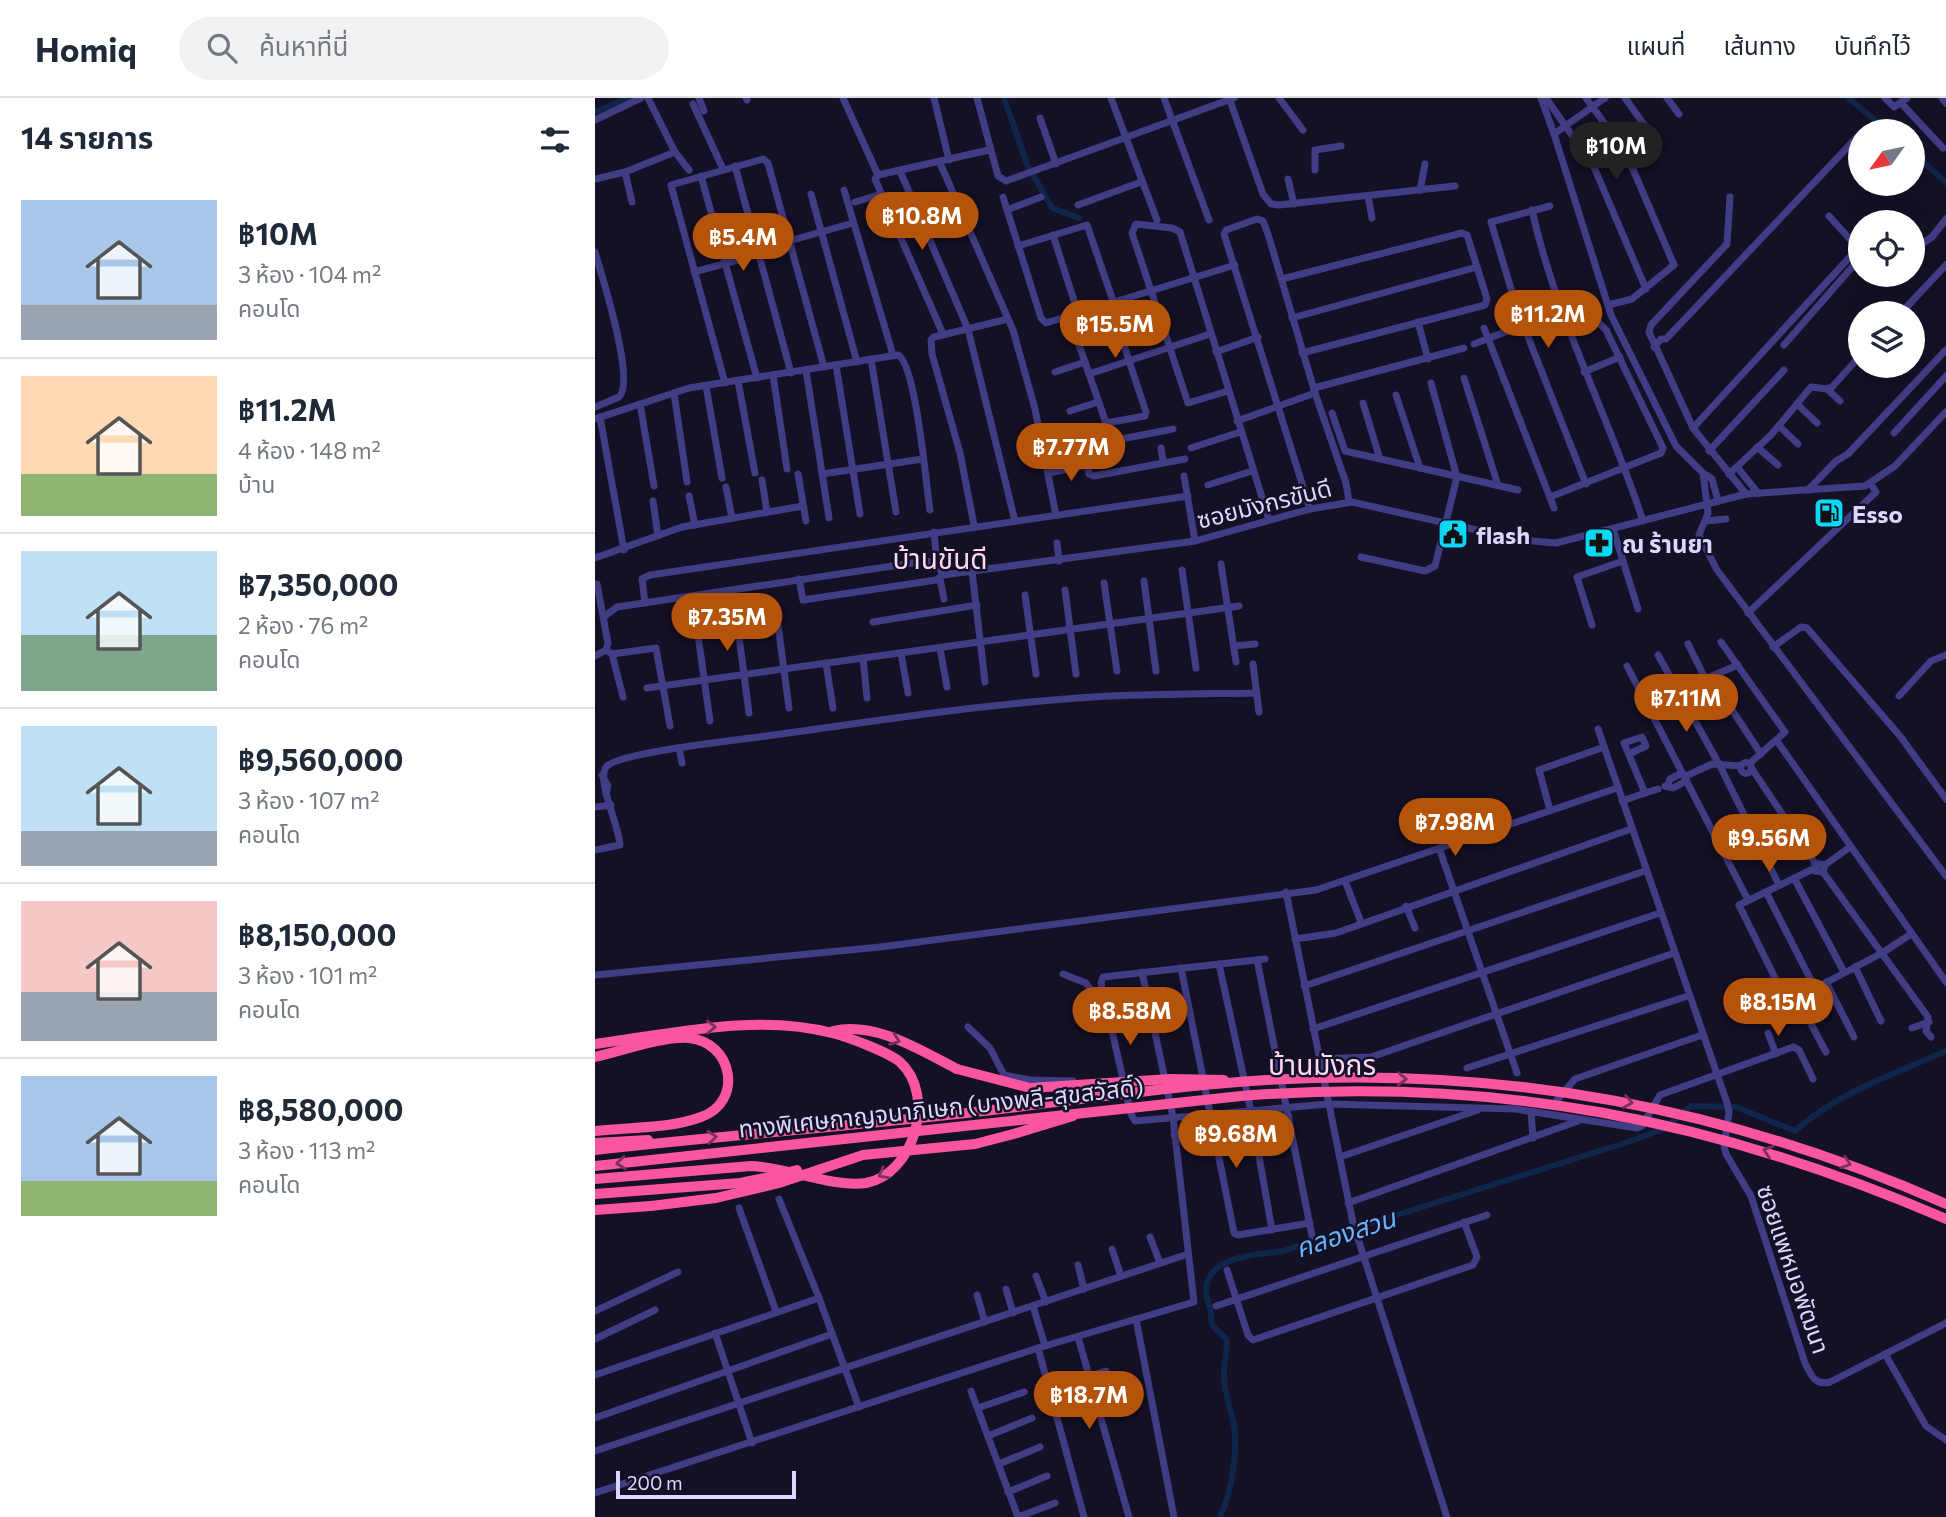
<!DOCTYPE html>
<html lang="th">
<head>
<meta charset="utf-8">
<style>
	:root { --surface:#fff; --page:#f2f2f3; --text:#1f2937; --muted:#747a83; --line:#e0e1e3; --accent:#b45309 }
	body { margin:0; font-family:Commissioner,"Noto Sans Thai",sans-serif; background:var(--page); color:var(--text); height:100vh; display:flex; flex-direction:column; font-size:26px; white-space:nowrap }
	* { box-sizing:border-box; margin:0 }
	p { font-size:23px; color:var(--muted) }
	.icon { flex:none; width:38px; height:38px; fill:none; stroke:currentColor; stroke-width:2; stroke-linecap:round; stroke-linejoin:round }
	.map { position:relative; flex:1; overflow:hidden }
	.side { display:flex; flex-direction:column; background:var(--surface); width:595px }
	.side>* { flex:none }
	.needle { width:46px; rotate:237deg }
	.tools { position:absolute; left:1253px; top:21px; display:grid; gap:14px }
	.tools a { display:grid; place-items:center; width:77px; height:77px; border-radius:50%; background:var(--surface); box-shadow:0 7px 28px #0002; font-size:35px }
	.scale { position:absolute; left:21px; bottom:18px; width:180px; box-sizing:border-box; padding-left:7px; border:4px solid #dcd7fe; border-top:0; font-size:19px; line-height:24px; white-space:nowrap; color:#dcd7fe; -webkit-text-stroke:5px #141026; paint-order:stroke }
	.price { position:absolute; translate:-50% -60px; padding:0 16px; border-radius:24px; background:var(--accent); color:#fff; font-size:23px; line-height:46px; filter:drop-shadow(0 2px 4px #0008) }
	.price::after { content:''; position:absolute; left:50%; top:42px; width:21px; height:16px; margin-left:-10px; background:inherit; clip-path:polygon(0 0,100% 0,50% 100%) }
	.price.active { background:#222; color:#fff }
	ul { padding:0; list-style:none }
	li { display:flex; align-items:center; gap:21px; height:175px; padding:0 21px }
	li+li { border-top:2px solid var(--line) }
	li span { display:grid; place-items:center; flex:none; width:196px; height:140px; border-radius:0px; color:#555 }
	li>.icon { margin-inline-start:auto }
	span .icon { width:84px; height:84px; fill:#fffc; stroke-width:1 }
	li b { font-size:30px }
	h2 { display:flex; justify-content:space-between; align-items:center; height:84px; padding:0 21px; font-size:30px }
	header { display:flex; align-items:center; gap:42px; box-sizing:border-box; height:98px; padding:0 35px; background:var(--surface); border-bottom:2px solid var(--line) }
	header strong { font-size:33px }
	nav { display:flex; gap:38px; margin-inline-start:auto; font-size:24px }
	.search { width:490px; height:63px; background:var(--page); display:flex; align-items:center; gap:18px; box-sizing:border-box; padding:0 24px; border-radius:38px; color:var(--muted); font-size:26px }
	main { display:flex; flex:1; min-height:0 }
	.map>svg:first-child { display:block }
</style>
</head>
<body>
<header>
<strong>Homiq</strong>
<div class="search"><svg class="icon" aria-label="search" viewBox="0 0 24 24"><circle cx="10" cy="10" r="6"/><path d="M15 15l6 6"/></svg>ค้นหาที่นี่</div>
<nav><a>แผนที่</a><a>เส้นทาง</a><a>บันทึกไว้</a></nav>
</header>
<main>
<section class="side">
<h2>14 รายการ<svg class="icon" aria-label="filters" viewBox="0 0 24 24"><path d="M4 7h16M4 17h16"/><circle cx="9" cy="7" r="2"/><circle cx="15" cy="17" r="2"/></svg></h2>
<ul>
<li><span style="background:linear-gradient(#a9c7e8 75%,#9aa5b1 0)"><svg class="icon" aria-label="home" viewBox="0 0 24 24"><path d="M3 11l9-7 9 7M6 9v11h12V9"/></svg></span><div><b>฿10M</b><p>3 ห้อง · 104 m²</p><p>คอนโด</p></div></li>
<li><span style="background:linear-gradient(#ffd9b3 70%,#8fb573 0)"><svg class="icon" aria-label="home" viewBox="0 0 24 24"><path d="M3 11l9-7 9 7M6 9v11h12V9"/></svg></span><div><b>฿11.2M</b><p>4 ห้อง · 148 m²</p><p>บ้าน</p></div></li>
<li><span style="background:linear-gradient(#bfe0f5 60%,#7fa58c 0)"><svg class="icon" aria-label="home" viewBox="0 0 24 24"><path d="M3 11l9-7 9 7M6 9v11h12V9"/></svg></span><div><b>฿7,350,000</b><p>2 ห้อง · 76 m²</p><p>คอนโด</p></div></li>
<li><span style="background:linear-gradient(#bfe0f5 75%,#9aa5b1 0)"><svg class="icon" aria-label="home" viewBox="0 0 24 24"><path d="M3 11l9-7 9 7M6 9v11h12V9"/></svg></span><div><b>฿9,560,000</b><p>3 ห้อง · 107 m²</p><p>คอนโด</p></div></li>
<li><span style="background:linear-gradient(#f6c9c9 65%,#9aa5b1 0)"><svg class="icon" aria-label="home" viewBox="0 0 24 24"><path d="M3 11l9-7 9 7M6 9v11h12V9"/></svg></span><div><b>฿8,150,000</b><p>3 ห้อง · 101 m²</p><p>คอนโด</p></div></li>
<li><span style="background:linear-gradient(#a9c7e8 75%,#8fb573 0)"><svg class="icon" aria-label="home" viewBox="0 0 24 24"><path d="M3 11l9-7 9 7M6 9v11h12V9"/></svg></span><div><b>฿8,580,000</b><p>3 ห้อง · 113 m²</p><p>คอนโด</p></div></li>
</ul>
</section>
<div class="map">
<svg width="1351" height="1419" viewBox="0 0 1351 1419">
	<rect width="100%" height="100%" fill="#141026"/>
	<g fill="none" stroke-linecap="round" stroke-linejoin="round">
		<g stroke="#10254a" stroke-width="6">
			<path d="M409 0 432 66 457 110 484 120"/>
			<path d="M1254 0 1292 33"/>
			<path d="M0 14 33 0"/>
			<path d="M1318 55 1351 84"/>
			<path d="M625 1419C637 1393 644 1351 638 1323 635 1308 630 1296 629 1280 628 1268 632 1255 632 1242 628 1237 620 1232 617 1226 615 1221 617 1215 615 1210 596 1159 654 1158 688 1153L1039 1042 1070 1030 1096 1008 1141 1009 1200 1033C1241 995 1300 976 1351 953"/>
		</g>
		<g stroke="#413d84" stroke-width="7">
			<path d="M53 0 80 54 94 72"/>
			<path d="M104 0 109 13"/>
			<path d="M151 0 152 2"/>
			<path d="M248 0 283 77"/>
			<path d="M339 0 354 62"/>
			<path d="M382 0 403 78 411 83 639 0"/>
			<path d="M516 0 562 122"/>
			<path d="M569 0 614 122"/>
			<path d="M634 0 668 96 676 106 684 107 860 88"/>
			<path d="M684 0 708 32"/>
			<path d="M946 0 959 36"/>
			<path d="M951 0 999 69 1051 191"/>
			<path d="M991 0 1031 55 1079 167 1037 201 1013 207"/>
			<path d="M1010 0 959 36 1016 217 1081 348 1108 375"/>
			<path d="M1030 0 1055 35"/>
			<path d="M1072 0 1084 16"/>
			<path d="M1290 0 1299 9 1312 0"/>
			<path d="M1347 0 1351 5"/>
			<path d="M1306 5 1348 50"/>
			<path d="M98 6 128 71"/>
			<path d="M445 20 461 66"/>
			<path d="M0 22 46 0"/>
			<path d="M345 65 418 232 440 311 461 417"/>
			<path d="M140 68 196 275"/>
			<path d="M720 72V52L746 48"/>
			<path d="M305 73 373 231 420 423"/>
			<path d="M30 74 37 104"/>
			<path d="M106 78 162 280"/>
			<path d="M0 81 30 74 80 54"/>
			<path d="M693 81 699 106"/>
			<path d="M249 92 298 257"/>
			<path d="M825 92 830 66"/>
			<path d="M216 96 262 264"/>
			<path d="M773 98 777 120"/>
			<path d="M408 99 446 220 451 225 640 167"/>
			<path d="M1135 99 1132 146 1056 227 1054 234 1098 330 1151 396"/>
			<path d="M260 104 287 96"/>
			<path d="M483 107 546 84"/>
			<path d="M955 108 896 124 922 211 991 386"/>
			<path d="M412 112 446 99"/>
			<path d="M937 112C961 221 1015 321 1048 423"/>
			<path d="M458 137 483 215"/>
			<path d="M194 143 258 125"/>
			<path d="M423 148 492 127 518 203"/>
			<path d="M1318 152 1337 139 1351 121"/>
			<path d="M0 154C7 179 41 283 24 299L0 309"/>
			<path d="M99 174 196 148"/>
			<path d="M687 181 867 135 872 137 892 201 890 207 707 255"/>
			<path d="M1306 215 1351 167"/>
			<path d="M474 218 511 325 550 318 551 314 515 205"/>
			<path d="M697 220 882 169"/>
			<path d="M823 224 833 261"/>
			<path d="M889 230 959 410"/>
			<path d="M348 236 280 81 283 77 394 52"/>
			<path d="M879 246 928 227"/>
			<path d="M1189 247 1265 160"/>
			<path d="M1059 249 1066 241H1071L1265 36"/>
			<path d="M621 254 663 239"/>
			<path d="M276 261 301 414"/>
			<path d="M241 267 265 416"/>
			<path d="M211 272 234 420"/>
			<path d="M460 274 490 264"/>
			<path d="M989 274 1025 259"/>
			<path d="M494 276 615 236"/>
			<path d="M178 277 192 371"/>
			<path d="M869 280 903 387"/>
			<path d="M143 283 160 375"/>
			<path d="M130 285 76 87 168 61 173 65 229 269"/>
			<path d="M111 288 127 380"/>
			<path d="M719 290 869 250"/>
			<path d="M1232 291 1245 303"/>
			<path d="M633 293 593 305 537 135 541 126 577 130 585 134 674 422"/>
			<path d="M79 295 92 384"/>
			<path d="M801 297 825 370"/>
			<path d="M768 305 785 361"/>
			<path d="M45 306 59 388"/>
			<path d="M1202 306 1222 325"/>
			<path d="M475 313 503 304"/>
			<path d="M737 315 750 353 923 392"/>
			<path d="M5 319 29 452"/>
			<path d="M0 321 94 290 303 257C321 266 331 387 335 412"/>
			<path d="M642 323 720 295"/>
			<path d="M1184 328 1203 346"/>
			<path d="M1098 330 1263 150 1234 118"/>
			<path d="M578 331 495 347 490 355 494 376 499 378 590 361"/>
			<path d="M1299 335 1351 278"/>
			<path d="M1162 349 1183 367"/>
			<path d="M566 350 568 364"/>
			<path d="M596 350 645 334"/>
			<path d="M1114 353 1189 272"/>
			<path d="M1142 369 1163 395"/>
			<path d="M454 375 492 367"/>
			<path d="M203 376 211 423"/>
			<path d="M227 376 328 361"/>
			<path d="M1134 376 1176 337 1216 289 1232 291 1237 289 1265 258"/>
			<path d="M589 378 600 443"/>
			<path d="M167 382 172 414"/>
			<path d="M613 387 657 373"/>
			<path d="M131 389 137 420"/>
			<path d="M1213 392 1241 363 1253 356 1351 252"/>
			<path d="M94 398 100 427"/>
			<path d="M955 399 1066 355 1068 350 1011 232 1004 225 974 235"/>
			<path d="M58 403 63 438"/>
			<path d="M1123 403 1117 381 1108 375 1113 415 1104 437 1122 472 1351 778"/>
			<path d="M715 411 629 136 631 132 662 121 668 123 673 136 720 295 751 385 754 404"/>
			<path d="M1111 423 1131 421"/>
			<path d="M379 427 365 355 337 256 336 242 339 239 413 221"/>
			<path d="M1018 431 1043 511"/>
			<path d="M339 434 342 466 348 477 600 443 715 411 757 404 926 442 961 445 1151 396 1270 388 1300 368 1351 314"/>
			<path d="M462 445 464 463"/>
			<path d="M766 459 830 473 840 468 862 379 836 285"/>
			<path d="M0 460 87 429 208 408"/>
			<path d="M626 466 641 564"/>
			<path d="M587 472 601 570"/>
			<path d="M377 473 390 584"/>
			<path d="M204 481 208 502 341 482 348 477"/>
			<path d="M345 481 349 501"/>
			<path d="M549 483 561 573"/>
			<path d="M509 485 522 573"/>
			<path d="M470 492 481 576"/>
			<path d="M430 497 441 576"/>
			<path d="M50 505 47 481 55 477 593 398"/>
			<path d="M1153 515 1281 394 1276 386"/>
			<path d="M10 518 22 509 331 463 342 466"/>
			<path d="M278 524 382 507"/>
			<path d="M183 527 194 610"/>
			<path d="M997 527 982 479 1028 463"/>
			<path d="M143 531 154 615"/>
			<path d="M103 537 115 623"/>
			<path d="M1126 544 1190 634 1155 665"/>
			<path d="M1093 546 1111 582"/>
			<path d="M639 548 660 546"/>
			<path d="M1178 549 1206 529 1212 530 1305 638 1351 701"/>
			<path d="M345 550 352 589"/>
			<path d="M11 552 17 556 61 550 75 628"/>
			<path d="M306 555 313 595"/>
			<path d="M17 556 28 599"/>
			<path d="M1063 557 1124 666 1184 787"/>
			<path d="M0 558 11 552 13 545 2 486"/>
			<path d="M268 560 272 600"/>
			<path d="M231 565 238 610"/>
			<path d="M658 566 664 614"/>
			<path d="M1032 568 1153 802"/>
			<path d="M1116 580 1166 656"/>
			<path d="M52 590 644 508"/>
			<path d="M1304 598 1336 563 1351 557"/>
			<path d="M1053 605 1143 567"/>
			<path d="M1003 631 1132 1005 1134 1014 1129 1048 1131 1056 1156 1098 1210 1265C1216 1277 1220 1288 1235 1284L1351 1225"/>
			<path d="M1182 643 1351 884"/>
			<path d="M84 650 87 665"/>
			<path d="M1034 656 1051 648 1047 639 1029 645 1050 695 1063 691"/>
			<circle cx="1151" cy="670" r="5.5"/>
			<path d="M1157 671 1220 765"/>
			<path d="M7 677 13 688 11 696"/>
			<path d="M1073 687 1075 681 1087 675 1091 678 1117 666 1146 668"/>
			<path d="M1070 688 1078 690 1091 683V679"/>
			<path d="M1027 703 1053 694"/>
			<path d="M0 709 16 707"/>
			<path d="M955 712 944 672 1009 649"/>
			<path d="M844 750 922 975"/>
			<path d="M0 752 25 747C24 726 0 681 12 668 25 655 133 643 156 640 270 625 384 606 498 599 552 596 607 596 662 595"/>
			<path d="M1230 767 1255 749"/>
			<path d="M1218 771 1144 807 1191 902H1198L1287 855 1316 836"/>
			<path d="M1228 774 1230 767 1220 765V773L1228 774 1333 919 1331 933 1336 939"/>
			<path d="M1199 780 1249 874"/>
			<path d="M750 783 766 824"/>
			<path d="M691 794 758 1125 852 1419"/>
			<path d="M1171 794 1220 890"/>
			<path d="M811 808 820 830"/>
			<path d="M700 841 741 835 1036 731"/>
			<path d="M670 861 508 879 506 885 536 1016 540 1023 733 1006 920 1011 1042 1030 1047 1028 1065 997 1198 949 1204 952 1218 981"/>
			<path d="M662 862 717 1138"/>
			<path d="M624 866 656 1013 677 1132"/>
			<path d="M1260 869 1286 923"/>
			<path d="M586 870 639 1135 643 1137 715 1125"/>
			<path d="M468 876 491 885 513 915"/>
			<path d="M0 877 285 849 721 792 1022 690"/>
			<path d="M1231 884 1259 939"/>
			<path d="M709 888 1050 773"/>
			<path d="M1202 900 1231 954"/>
			<path d="M373 929 395 950 409 977 435 982 478 983"/>
			<path d="M1317 930 1334 924"/>
			<path d="M718 931 1065 815"/>
			<path d="M1173 935 1181 956"/>
			<path d="M724 961 776 959 1079 855"/>
			<path d="M872 970 1093 898"/>
			<path d="M957 1008 980 981 1107 937"/>
			<path d="M936 1014 938 1040"/>
			<path d="M579 1037 694 1019"/>
			<path d="M745 1059 883 1012"/>
			<path d="M184 1101 224 1200"/>
			<path d="M753 1105 983 1023"/>
			<path d="M144 1110 181 1213"/>
			<path d="M555 1139 565 1165"/>
			<path d="M517 1151 526 1178"/>
			<path d="M483 1167 489 1191"/>
			<path d="M632 1172 653 1237 658 1242 878 1167 882 1159 869 1124"/>
			<path d="M441 1178 451 1204"/>
			<path d="M411 1191 418 1215"/>
			<path d="M382 1197 390 1224"/>
			<path d="M438 1208 450 1248"/>
			<path d="M621 1208 892 1117"/>
			<path d="M0 1213 83 1174"/>
			<path d="M541 1221 579 1419"/>
			<path d="M120 1235 157 1345"/>
			<path d="M483 1239 534 1419"/>
			<path d="M0 1241 60 1212"/>
			<path d="M443 1250 489 1419"/>
			<path d="M1290 1256 1331 1328 1351 1342"/>
			<path d="M0 1277 224 1200 264 1309"/>
			<path d="M494 1278 511 1273"/>
			<path d="M376 1293 423 1419 460 1405"/>
			<path d="M383 1310 429 1294"/>
			<path d="M504 1314 519 1309"/>
			<path d="M0 1320 237 1236"/>
			<path d="M393 1338 437 1320"/>
			<path d="M0 1353 593 1156"/>
			<path d="M404 1366 445 1349"/>
			<path d="M413 1394 452 1378"/>
			<path d="M0 1395 443 1250 599 1204 578 1019 547 874"/>
		</g>
		<g stroke="#fa56a0" stroke-width="10">
			<path d="M238 933C280 923 325 952 362 971"/>
			<path d="M0 946C76 936 161 915 237 935 253 939 293 954 305 964 342 998 319 1076 271 1085 238 1090 192 1069 156 1068L0 1081"/>
			<path d="M0 959C26 953 69 938 94 940 138 944 149 1004 106 1019 74 1031 34 1029 0 1033"/>
			<path d="M422 1035 478 1018"/>
			<path d="M0 1045 53 1042"/>
			<path d="M0 1096 145 1085 180 1078"/>
			<path d="M0 1112 56 1108"/>
		</g>
		<g stroke="#fa56a0" stroke-width="10">
			<path d="M362 971 435 990 575 981 629 982"/>
			<path d="M0 1052C123 1038 247 1029 371 1015 470 1004 574 988 672 982 911 968 1133 1010 1351 1106"/>
			<path d="M0 1068 646 998C899 978 1119 1021 1351 1121"/>
			<path d="M180 1078 202 1072"/>
			<path d="M56 1108 121 1100 184 1085 268 1057 380 1046 422 1035"/>
		</g>
	</g>
	<defs><path id="oneway-chevron" d="M-2-3.5L2.5 0L-2 3.5" fill="none" stroke-width="1.6" stroke-linecap="round" stroke-linejoin="round" transform="scale(1.75)"/></defs>
	<g stroke="#7b305d">
		<use href="#oneway-chevron" transform="translate(116 929) rotate(-1)"/>
		<use href="#oneway-chevron" transform="translate(300 942) rotate(21)"/>
		<use href="#oneway-chevron" transform="translate(807 981) rotate(2)"/>
		<use href="#oneway-chevron" transform="translate(1033 1004) rotate(10)"/>
		<use href="#oneway-chevron" transform="translate(117 1039) rotate(-5)"/>
		<use href="#oneway-chevron" transform="translate(1173 1053) rotate(-162)"/>
		<use href="#oneway-chevron" transform="translate(26 1065) rotate(174)"/>
		<use href="#oneway-chevron" transform="translate(1251 1065) rotate(20)"/>
		<use href="#oneway-chevron" transform="translate(288 1076) rotate(151)"/>
	</g>
	<defs>
		<g id="fuel-square" transform="scale(1.575)"><rect x="-9" y="-9" width="18" height="18" rx="4" fill="#09d9f7" stroke="#141026"/><path d="M-5.5-6h7V0h2V4h1.3V-2.5L3-4.5l.8-.8L6-3V5H2.5V1h-1V6h-7ZM-4.2-4.7v3.2H.2V-4.7Z" fill="#111"/></g>
		<g id="civic-square" transform="scale(1.575)"><rect x="-9" y="-9" width="18" height="18" rx="4" fill="#09d9f7" stroke="#141026"/><path d="M-.6-6.5H3V-4.5H.6V-3L4-1V1h2V6H-6V1h2V-1L-.6-3ZM-1.2 2.5V6h2.4V2.5Z" fill="#111"/></g>
		<g id="pharmacy-square" transform="scale(1.575)"><rect x="-9" y="-9" width="18" height="18" rx="4" fill="#09d9f7" stroke="#141026"/><path d="M-2-6h4v4h4v4h-4v4h-4v-4h-4v-4h4Z" fill="#111"/></g>
	</defs>
	<g fill-rule="evenodd">
		<use href="#fuel-square" x="1234" y="415"/>
		<use href="#civic-square" x="858" y="436"/>
		<use href="#pharmacy-square" x="1004" y="445"/>
	</g>
	<g text-anchor="middle" dominant-baseline="central" stroke-width="5" stroke-linejoin="round" paint-order="stroke">
		<g font-size="24" fill="#dcd7fe" stroke="#141026">
			<text transform="translate(669 405) rotate(-14)">ซอยมังกรขันดี</text>
			<text transform="translate(346 1009) rotate(-6)">ทางพิเศษกาญจนาภิเษก (บางพลี-สุขสวัสดิ์)</text>
			<text transform="translate(1199 1171) rotate(71)">ซอยแพหมอพัฒนา</text>
		</g>
		<g font-size="24" font-weight="bold" fill="#dcd7fe" stroke="#141026" text-anchor="start">
			<text x="1257" y="415">Esso</text>
			<text x="881" y="436">flash</text>
			<text x="1027" y="445">ณ ร้านยา</text>
		</g>
		<g font-size="26" font-style="italic" fill="#68b3fa" stroke="#141026">
			<text transform="translate(750 1134) rotate(-18)">คลองสวน</text>
		</g>
		<g font-size="28" fill="#fed8ef" stroke="#141026">
			<text x="345" y="460">บ้านขันดี</text>
			<text x="727" y="966">บ้านมังกร</text>
		</g>
	</g>
</svg>
<div class="tools">
<a><svg class="needle" viewBox="-14 -14 28 28"><path d="M0-13l5 13h-10z" fill="#e53935"/><path d="M0 13l5-13h-10z" fill="#747a83"/></svg></a>
<a><svg class="icon" aria-label="locate" viewBox="0 0 24 24"><circle cx="12" cy="12" r="6"/><path d="M12 2v4M12 18v4M2 12h4M18 12h4"/></svg></a>
<a><svg class="icon" aria-label="layers" viewBox="0 0 24 24"><path d="M12 4l9 5-9 5-9-5zM3 14l9 5 9-5"/></svg></a>
</div>
<div class="scale">200 m</div>
<b class="price active" style="left:1021px;top:84px">฿10M</b>
<b class="price" style="left:327px;top:154px">฿10.8M</b>
<b class="price" style="left:148px;top:175px">฿5.4M</b>
<b class="price" style="left:953px;top:252px">฿11.2M</b>
<b class="price" style="left:520px;top:262px">฿15.5M</b>
<b class="price" style="left:476px;top:385px">฿7.77M</b>
<b class="price" style="left:132px;top:555px">฿7.35M</b>
<b class="price" style="left:1091px;top:636px">฿7.11M</b>
<b class="price" style="left:860px;top:760px">฿7.98M</b>
<b class="price" style="left:1174px;top:776px">฿9.56M</b>
<b class="price" style="left:1183px;top:940px">฿8.15M</b>
<b class="price" style="left:535px;top:949px">฿8.58M</b>
<b class="price" style="left:641px;top:1072px">฿9.68M</b>
<b class="price" style="left:494px;top:1333px">฿18.7M</b>
</div>
</main>
</body>
</html>
